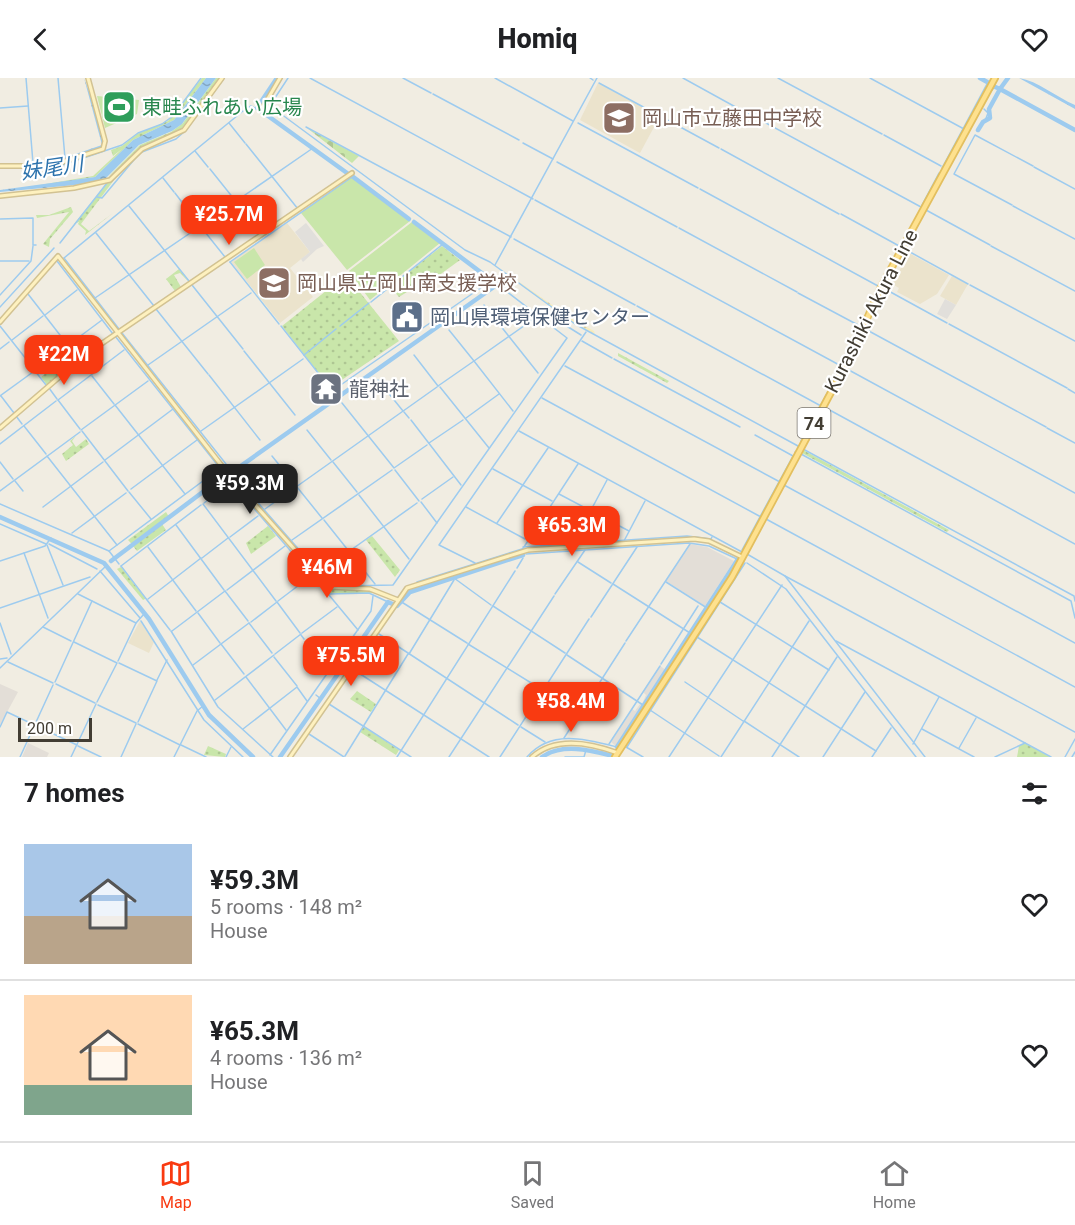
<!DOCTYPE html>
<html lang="en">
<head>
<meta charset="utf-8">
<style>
	:root { --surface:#fff; --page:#f2f2f2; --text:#202124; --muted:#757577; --line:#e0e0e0; --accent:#f93a11 }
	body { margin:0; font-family:Roboto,"Noto Sans JP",sans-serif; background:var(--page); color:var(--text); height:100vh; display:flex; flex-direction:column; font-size:22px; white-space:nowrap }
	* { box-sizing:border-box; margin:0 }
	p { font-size:20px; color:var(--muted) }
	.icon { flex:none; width:33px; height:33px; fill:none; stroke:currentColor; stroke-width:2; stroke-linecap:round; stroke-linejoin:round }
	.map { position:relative; height:679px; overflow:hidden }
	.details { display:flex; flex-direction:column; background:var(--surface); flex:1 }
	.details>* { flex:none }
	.scale { position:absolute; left:18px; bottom:15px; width:74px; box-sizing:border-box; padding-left:6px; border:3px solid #423d33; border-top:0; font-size:16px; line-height:21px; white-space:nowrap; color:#423d33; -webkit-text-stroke:4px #fff; paint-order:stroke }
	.price { position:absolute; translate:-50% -51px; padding:0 14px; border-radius:12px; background:var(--accent); color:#fff; font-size:20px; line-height:39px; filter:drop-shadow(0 2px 3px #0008) }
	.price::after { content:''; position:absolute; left:50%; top:36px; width:18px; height:14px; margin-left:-9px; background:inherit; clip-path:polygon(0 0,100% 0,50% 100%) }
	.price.selected { background:#222; color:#fff }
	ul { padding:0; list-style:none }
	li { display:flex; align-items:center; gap:18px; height:150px; padding:0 24px }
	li+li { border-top:2px solid var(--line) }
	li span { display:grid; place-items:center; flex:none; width:168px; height:120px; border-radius:0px; color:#555 }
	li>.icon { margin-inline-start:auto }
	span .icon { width:72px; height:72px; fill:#fffc; stroke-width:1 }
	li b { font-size:26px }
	h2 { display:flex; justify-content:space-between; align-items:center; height:72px; padding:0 24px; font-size:26px }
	header { display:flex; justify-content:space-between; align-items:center; height:78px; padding:0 24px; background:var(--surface); font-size:27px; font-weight:800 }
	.tabs { display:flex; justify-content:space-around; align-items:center; height:84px; border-top:2px solid var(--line); background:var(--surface); font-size:16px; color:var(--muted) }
	.tabs a { display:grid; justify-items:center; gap:3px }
	.tabs .selected { color:var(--accent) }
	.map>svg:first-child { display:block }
</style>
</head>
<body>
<header><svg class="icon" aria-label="back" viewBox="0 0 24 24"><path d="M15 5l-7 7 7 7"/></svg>Homiq<svg class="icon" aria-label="heart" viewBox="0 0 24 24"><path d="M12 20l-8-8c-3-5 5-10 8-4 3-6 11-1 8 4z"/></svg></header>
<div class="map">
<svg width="1075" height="679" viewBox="0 0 1075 679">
	<defs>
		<pattern id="grass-dots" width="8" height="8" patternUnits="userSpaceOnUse" patternTransform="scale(1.5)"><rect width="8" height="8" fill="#c9e6aa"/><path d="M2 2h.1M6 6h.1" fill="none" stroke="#aec693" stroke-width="1.8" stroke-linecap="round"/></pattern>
		<pattern id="forest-firs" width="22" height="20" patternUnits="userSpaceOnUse" patternTransform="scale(1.5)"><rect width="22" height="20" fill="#c9e6aa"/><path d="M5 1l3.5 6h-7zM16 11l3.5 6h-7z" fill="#aec693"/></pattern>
		<pattern id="sand-dots" width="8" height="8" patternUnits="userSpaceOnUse" patternTransform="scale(1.5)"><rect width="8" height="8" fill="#f7ecbc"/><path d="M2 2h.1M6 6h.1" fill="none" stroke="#d5cba2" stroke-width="1.8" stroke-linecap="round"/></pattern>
		<pattern id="cemetery-stones" width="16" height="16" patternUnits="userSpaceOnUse" patternTransform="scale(1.5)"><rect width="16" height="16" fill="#c9e6aa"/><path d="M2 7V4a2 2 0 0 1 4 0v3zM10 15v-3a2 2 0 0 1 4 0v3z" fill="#aec693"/></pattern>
		<pattern id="water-ripples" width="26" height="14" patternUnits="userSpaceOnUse" patternTransform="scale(1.5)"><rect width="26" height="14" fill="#9dcbef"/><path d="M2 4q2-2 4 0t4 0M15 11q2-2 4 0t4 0" fill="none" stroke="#82a6c2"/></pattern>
	</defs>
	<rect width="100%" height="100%" fill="#f1ede2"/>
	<g fill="#e3ded7">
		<path d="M690 466 707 469 734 483 705 528 666 503Z"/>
		<path d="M660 588 666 592 642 626 646 617 643 614Z"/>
		<path d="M0 606 18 614 0 647Z"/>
		<path d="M640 626 642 627 616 668 611 664 632 631 635 633Z"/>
		<path d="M28 665 49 675 47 679H22Z"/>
	</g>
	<g fill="#ebe3cc">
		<path d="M598 5 660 38 640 75 580 42Z"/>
		<path d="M287 145 310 174 290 190 313 219 280 245 231 184Z"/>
		<path d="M909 175 949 197 937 216 920 226 897 214 899 210 892 206Z"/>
		<path d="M952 198 968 206 956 227 940 218Z"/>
		<path d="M140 543 154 564 149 575 128 565Z"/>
	</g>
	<g fill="url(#grass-dots)">
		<path d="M202 0H206L174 42 133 62 95 99 28 109 93 98 122 71 113 78 111 72 122 68 137 56 168 43Z"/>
		<path d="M216 0H221L179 54 149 66 108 99 140 67 171 54 183 45Z"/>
		<path d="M114 102 81 146 89 153 113 135 85 157 86 153 78 146 79 144 74 146 109 103Z"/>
		<path d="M71 129 73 134 50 161 49 169 43 166 69 134 37 140 36 137H49Z"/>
		<path d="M442 168 460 182 438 198 434 197 399 219 390 209Z"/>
		<path d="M179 191 189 204 180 195 174 197 181 209 175 213 166 201Z"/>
		<path d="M346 197 399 263 330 310 282 248Z"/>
		<path d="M618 275 669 303 667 305 618 278Z"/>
		<path d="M48 283 59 297 47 307 41 299 46 295 44 290 49 286Z"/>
		<path d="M76 358 72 363 76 369 86 361 89 366 66 383 62 376 73 367 70 363Z"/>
		<path d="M803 372 805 373 949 452 947 454 802 375Z"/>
		<path d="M585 431 619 450 611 463 582 465 580 455 574 452Z"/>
		<path d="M166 434 169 439 132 466 128 462Z"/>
		<path d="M162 446 166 452 137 473 133 468Z"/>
		<path d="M268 448 276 458 251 476 246 465Z"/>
		<path d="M372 458 400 492 395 499 366 462Z"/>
		<path d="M288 466 330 512H369L373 515H329Z"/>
		<path d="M121 489 145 520V521L143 522 117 491Z"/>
		<path d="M357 613 376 626 371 634 350 621Z"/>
		<path d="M364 649 399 672 396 677 360 654Z"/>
		<path d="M1025 665 1050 679H1017L1019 668Z"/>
		<path d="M208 668 226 676 225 679 204 677Z"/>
	</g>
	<path fill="url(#forest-firs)" d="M345 197 367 224 364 225 345 203 316 222Z"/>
	<path fill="url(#sand-dots)" d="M498 189 572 241 594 253 595 256 575 246Z"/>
	<path fill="url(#cemetery-stones)" d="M307 50 359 78 352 85Z"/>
	<g fill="#c9e6aa">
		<path d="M97 18 139 22 137 36 105 50Z"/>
		<path d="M352 99 410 143 347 192 301 135Z"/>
		<path d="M412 144 440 165 370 222 349 193Z"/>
		<path d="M254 170 265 187 247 201 234 184Z"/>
	</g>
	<g fill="#e1dfdb">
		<path d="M306 145 324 168 317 171 303 184 301 181 310 174 295 154Z"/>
		<path d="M945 221 956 227 947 241 937 236Z"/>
	</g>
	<g fill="url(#water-ripples)">
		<path d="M84 0 94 27 103 66 102 69 51 86H0L52 84 102 67Z"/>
		<path d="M206 0H216L182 46 172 53 139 67 106 100 86 106 0 114V112L95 99 133 62 174 42Z"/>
		<path d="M1019 0C1038 3 1056 19 1075 27V31Z"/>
	</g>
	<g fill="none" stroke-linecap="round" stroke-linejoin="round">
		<g stroke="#9dcbef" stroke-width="1.5">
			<path d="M26 0 33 85"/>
			<path d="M58 0 65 80"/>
			<path d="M288 0 271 26 273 30 465 172 490 184 575 246 798 368V370"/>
			<path d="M310 0 533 121"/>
			<path d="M403 0 431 15"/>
			<path d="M495 0 573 43"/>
			<path d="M590 0 593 2"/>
			<path d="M683 0 741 32"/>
			<path d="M778 0 882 56"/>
			<path d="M870 0 964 51"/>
			<path d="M599 5 719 70"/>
			<path d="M433 16 519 62"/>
			<path d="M0 30 28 28"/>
			<path d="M984 31 988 35 985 43"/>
			<path d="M742 32 921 129"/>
			<path d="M229 45 245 65"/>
			<path d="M578 45 698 110"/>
			<path d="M306 49 511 159"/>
			<path d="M884 57 941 88"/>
			<path d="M523 65 553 81"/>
			<path d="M246 66 298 131"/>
			<path d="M721 71 839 136"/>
			<path d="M195 73 208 89"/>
			<path d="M142 74 176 61 185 53 224 0"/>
			<path d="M557 84 677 149"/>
			<path d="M1034 89 1075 111"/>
			<path d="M0 90H22"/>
			<path d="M942 90 988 4"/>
			<path d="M28 91 54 90 122 67 138 55 162 46 173 38 201 0"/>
			<path d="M210 91 262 156"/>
			<path d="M163 100 174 114"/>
			<path d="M700 111 878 208"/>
			<path d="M175 115 200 148"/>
			<path d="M97 119 102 120 138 77"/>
			<path d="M535 122 843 289"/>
			<path d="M922 127 939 95"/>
			<path d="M1012 127 954 96 975 57 1033 88"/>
			<path d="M129 128 189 203"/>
			<path d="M1013 128 1075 161"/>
			<path d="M926 132 990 167"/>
			<path d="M841 136 901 169"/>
			<path d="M0 141 33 140V167H36"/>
			<path d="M200 148 313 70"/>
			<path d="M201 149 225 179"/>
			<path d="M679 150 797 214"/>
			<path d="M96 155 154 228"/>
			<path d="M514 161 635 227"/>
			<path d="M60 165 107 105"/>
			<path d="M991 168 1075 213"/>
			<path d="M910 174 968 206"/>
			<path d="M64 180 243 33 251 28 257 31"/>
			<path d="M64 180 119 251"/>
			<path d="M0 183H29"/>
			<path d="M57 183 113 256"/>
			<path d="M230 184 352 99"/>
			<path d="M230 184 279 246"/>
			<path d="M495 187 597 0"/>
			<path d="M192 207 243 271"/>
			<path d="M885 207 959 71"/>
			<path d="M970 207 1075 263"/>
			<path d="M885 211 947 245"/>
			<path d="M798 215 858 247"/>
			<path d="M28 216 67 266"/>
			<path d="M0 217 31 183 33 168"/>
			<path d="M95 220 199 149"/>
			<path d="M371 224 443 166"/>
			<path d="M484 227 538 295"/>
			<path d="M637 228 821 328"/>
			<path d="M0 229 54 170"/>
			<path d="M156 231 208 296"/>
			<path d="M45 237 77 212"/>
			<path d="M549 237 581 257"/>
			<path d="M949 246 1067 310"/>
			<path d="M0 248 34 291"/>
			<path d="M281 248 330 310"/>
			<path d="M340 248 369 225"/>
			<path d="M449 252 474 283 538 238"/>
			<path d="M867 252 1046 349"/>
			<path d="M122 255 226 386"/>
			<path d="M115 258 223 394"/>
			<path d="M856 259 864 243"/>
			<path d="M12 262 43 238"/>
			<path d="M582 263 612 280"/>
			<path d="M69 268 78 280"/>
			<path d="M0 271 9 264"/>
			<path d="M244 273 295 337"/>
			<path d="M304 277 336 251"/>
			<path d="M414 277 438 308"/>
			<path d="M614 281 740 349"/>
			<path d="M80 283 90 295"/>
			<path d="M844 284 854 264"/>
			<path d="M148 287 251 215"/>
			<path d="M565 288 780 404"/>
			<path d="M36 291 102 242"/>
			<path d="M847 291 1075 415"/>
			<path d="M35 293 46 307"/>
			<path d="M209 297 260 362"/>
			<path d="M92 298 114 326"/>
			<path d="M378 302 403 333"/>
			<path d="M438 308 474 283 513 333"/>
			<path d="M440 309 489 370"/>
			<path d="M49 310 57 321"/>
			<path d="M1068 311 1075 315"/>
			<path d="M332 313 492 202"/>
			<path d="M332 313 339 321"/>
			<path d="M0 318 33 294"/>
			<path d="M1 318 14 335"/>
			<path d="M542 320 761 439"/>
			<path d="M58 322 124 272"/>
			<path d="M58 322 80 351"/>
			<path d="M342 325 394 390 427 367"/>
			<path d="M115 327 185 416"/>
			<path d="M826 330 1075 466"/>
			<path d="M404 334 409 340"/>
			<path d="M16 338 22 346"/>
			<path d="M466 340 499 316"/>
			<path d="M411 342 461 407"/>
			<path d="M24 348 46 376"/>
			<path d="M1047 350 1075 365"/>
			<path d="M81 352 148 303"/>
			<path d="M307 352 331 382"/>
			<path d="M82 353 128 413"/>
			<path d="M201 353 303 281"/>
			<path d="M519 353 742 474"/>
			<path d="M755 357 793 378"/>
			<path d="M801 363 842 288"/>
			<path d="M429 365 463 342"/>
			<path d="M0 366 56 323"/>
			<path d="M803 371 1074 518 1075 523"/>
			<path d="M795 374H796"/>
			<path d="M801 376 1071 523 1075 540"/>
			<path d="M47 378 117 467"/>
			<path d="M272 378 322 440"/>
			<path d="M105 382 173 331"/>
			<path d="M0 384 13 401"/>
			<path d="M333 384 357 414"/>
			<path d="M493 391 552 423"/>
			<path d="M395 392 419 423"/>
			<path d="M238 402 330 507"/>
			<path d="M15 403 23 413"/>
			<path d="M231 404 328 516 369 515 388 524"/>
			<path d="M784 407 1075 565"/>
			<path d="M131 411 197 362"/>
			<path d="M0 413 80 354"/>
			<path d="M129 414 151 441"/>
			<path d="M559 416 629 453"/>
			<path d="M359 417 409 481"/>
			<path d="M422 421 453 399"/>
			<path d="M421 424 437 445"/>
			<path d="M204 425 230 405"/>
			<path d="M0 426 109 473 119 486"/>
			<path d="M203 426 276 523"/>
			<path d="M43 429 103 384"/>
			<path d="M466 429 525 461"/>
			<path d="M265 431 437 309"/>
			<path d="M591 432 607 402"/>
			<path d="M766 441 1075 609"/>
			<path d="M324 442 375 506"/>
			<path d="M497 445 548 370"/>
			<path d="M0 446 46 466"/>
			<path d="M176 447 224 512"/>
			<path d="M72 455 126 415"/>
			<path d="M230 459 258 438"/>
			<path d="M292 462 392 392"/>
			<path d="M624 463 645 423"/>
			<path d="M49 466 97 491"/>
			<path d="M566 466 585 430"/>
			<path d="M47 467 63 507"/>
			<path d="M148 469 196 533"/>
			<path d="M523 469 687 458 711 461 712 459"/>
			<path d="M522 472 578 386"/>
			<path d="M742 472 793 378"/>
			<path d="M109 473 219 391"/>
			<path d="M24 475 48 540"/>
			<path d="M526 476 689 465 709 468 737 481"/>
			<path d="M747 476 785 498 925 679"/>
			<path d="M202 480 228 460"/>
			<path d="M0 483 45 468 51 460"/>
			<path d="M578 484 611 505"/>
			<path d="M475 485 439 467 586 254"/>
			<path d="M747 485 786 511 916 679"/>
			<path d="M121 488 201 427"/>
			<path d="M121 488 170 552"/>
			<path d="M517 490 523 480"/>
			<path d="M100 493 140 540"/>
			<path d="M320 494 417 425"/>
			<path d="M785 498 1075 654"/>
			<path d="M454 500 491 527"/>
			<path d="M417 504 522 471"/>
			<path d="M666 504 707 530"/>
			<path d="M613 506 690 555"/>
			<path d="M344 508 393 507 567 260 506 213"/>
			<path d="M227 512 285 468"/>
			<path d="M225 513 248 543"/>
			<path d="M78 516 136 545"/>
			<path d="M555 516 585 472"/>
			<path d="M329 517 358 552"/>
			<path d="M148 521 201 480"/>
			<path d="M278 523 311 498"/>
			<path d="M400 523 467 565"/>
			<path d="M277 524 300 555"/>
			<path d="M720 524 829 592"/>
			<path d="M493 528 565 575"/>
			<path d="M0 530 90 499"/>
			<path d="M198 535 220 565"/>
			<path d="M591 539 637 469"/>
			<path d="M141 543 204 642 243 679"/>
			<path d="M251 544 277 524"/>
			<path d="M0 545 11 576"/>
			<path d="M249 545 272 575"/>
			<path d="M43 549 71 563"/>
			<path d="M171 553 218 629 273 679"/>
			<path d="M172 553 225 513"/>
			<path d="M302 555 337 529"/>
			<path d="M379 556 518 647"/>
			<path d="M301 557 304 561"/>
			<path d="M697 559 876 673"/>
			<path d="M626 563 690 466"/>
			<path d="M836 563 1025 665"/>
			<path d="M74 564 117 585 97 624"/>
			<path d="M307 565 328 593"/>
			<path d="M221 566 244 596"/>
			<path d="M468 566 541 611"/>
			<path d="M275 576 301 556"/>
			<path d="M409 576 454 502"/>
			<path d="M567 577 646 629"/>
			<path d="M274 579 297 608"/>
			<path d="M0 581 7 580"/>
			<path d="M118 583 136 545 144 536"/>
			<path d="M8 584 53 605"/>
			<path d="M119 585 157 603 138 644"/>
			<path d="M345 586 350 589"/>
			<path d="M661 586 698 528"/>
			<path d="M193 587 249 545"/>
			<path d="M0 590 106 488"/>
			<path d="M354 592 489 679"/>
			<path d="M246 599 286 652"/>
			<path d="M157 602 167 582"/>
			<path d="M55 604 92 523"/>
			<path d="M685 604 743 643"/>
			<path d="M56 606 95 625"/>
			<path d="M544 613 578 634"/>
			<path d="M316 617 321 621"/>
			<path d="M215 622 274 577"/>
			<path d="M329 626 411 679"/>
			<path d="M98 627 136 645"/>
			<path d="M650 632 719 678"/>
			<path d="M744 643 799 679"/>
			<path d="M138 646 180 667"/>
			<path d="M0 649 7 634 77 667"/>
			<path d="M521 649 545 664"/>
			<path d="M243 651 297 609 307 623"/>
			<path d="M922 651 974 679"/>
			<path d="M309 656 344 679"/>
			<path d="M564 660 625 565"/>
			<path d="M609 666 660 588"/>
			<path d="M913 666 939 619"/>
			<path d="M181 667 206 679"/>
			<path d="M78 668 101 679"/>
			<path d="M626 669 643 679"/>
			<path d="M627 669 745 485"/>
			<path d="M959 670 976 640"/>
			<path d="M270 677 371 533 373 518"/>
			<path d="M345 678 408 576"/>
			<path d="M20 679 53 607"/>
			<path d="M71 679 96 626"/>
			<path d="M121 679 136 646"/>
			<path d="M174 679 197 633 203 628"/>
			<path d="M226 679 231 669"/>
			<path d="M397 679 515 493"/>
			<path d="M449 679 554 518"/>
			<path d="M500 679 589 541"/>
			<path d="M527 679C551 651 586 661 617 669"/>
			<path d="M565 679H584L586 672"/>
			<path d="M669 679 782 507"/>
			<path d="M721 679 809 543"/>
			<path d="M772 679 837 579"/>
			<path d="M823 679 865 614"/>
			<path d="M872 679 891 650"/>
			<path d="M995 679 1025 665 1051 679"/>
			<path d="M1065 679 1075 661"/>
			<path d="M1072 679 1075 674"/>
		</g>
		<g stroke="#9dcbef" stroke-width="4.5">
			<path d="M980 0 989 5"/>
			<path d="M991 11 993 8 1000 11 1008 0"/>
			<path d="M261 24 277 0"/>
			<path d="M257 30 347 95"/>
			<path d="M978 52 983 44 990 40 989 31 1000 11 1075 52"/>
			<path d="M352 98 409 141"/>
			<path d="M414 144 503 211"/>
			<path d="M235 392 498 206"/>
			<path d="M0 439 104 485 149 541 209 637 253 679"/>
			<path d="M111 483 228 395"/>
			<path d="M617 669 738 481"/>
			<path d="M280 679 388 524 397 528 410 514 523 477"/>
			<path d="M542 679C562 665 590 672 613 678"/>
		</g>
		<g stroke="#d2c292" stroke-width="6">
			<g id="secondary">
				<path d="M263 29 280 0"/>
				<path d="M0 88H50L103 71 105 63 88 0"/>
				<path d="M0 118 74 110 110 102 142 71 184 52 222 0"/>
				<path d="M0 244 58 178 233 402 328 509 370 511 398 522"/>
				<path d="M0 350 85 277 352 95"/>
				<path d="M290 679 407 510 528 472 694 461 709 463 742 479"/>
				<path d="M532 679C555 658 591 665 618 675"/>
			</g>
		</g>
		<g stroke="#e3bf5f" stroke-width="8">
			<path id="primary" d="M615 679 732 499 851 277 880 211 995 0"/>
		</g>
		<use href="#secondary" stroke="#fef1bf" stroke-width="3"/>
		<use href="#primary" stroke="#fee18e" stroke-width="4.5"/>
	</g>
	<defs>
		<g id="stadium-square" transform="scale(1.725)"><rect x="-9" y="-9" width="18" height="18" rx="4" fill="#2e9e5b" stroke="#fff"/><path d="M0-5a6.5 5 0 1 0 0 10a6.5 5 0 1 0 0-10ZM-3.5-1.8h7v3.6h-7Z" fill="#fff"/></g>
		<g id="school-square" transform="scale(1.725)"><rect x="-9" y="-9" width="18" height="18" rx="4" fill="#8d6e63" stroke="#fff"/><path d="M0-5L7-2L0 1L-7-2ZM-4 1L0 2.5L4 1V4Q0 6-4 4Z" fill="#fff"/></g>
		<g id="civic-square" transform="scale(1.725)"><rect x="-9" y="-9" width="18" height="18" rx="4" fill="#5c6f8a" stroke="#fff"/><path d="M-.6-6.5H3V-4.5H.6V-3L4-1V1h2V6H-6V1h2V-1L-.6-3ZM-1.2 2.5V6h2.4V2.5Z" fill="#fff"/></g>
		<g id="temple-square" transform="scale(1.725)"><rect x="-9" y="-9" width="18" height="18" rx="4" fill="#6b7280" stroke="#fff"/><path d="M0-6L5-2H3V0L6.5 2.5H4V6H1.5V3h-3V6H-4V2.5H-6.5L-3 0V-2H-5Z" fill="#fff"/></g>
	</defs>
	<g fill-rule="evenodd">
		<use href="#stadium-square" x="119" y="29"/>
		<use href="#school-square" x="619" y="40"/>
		<use href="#school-square" x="274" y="205"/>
		<use href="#civic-square" x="407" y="239"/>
		<use href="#temple-square" x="326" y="311"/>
	</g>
	<g text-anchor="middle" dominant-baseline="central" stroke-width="4.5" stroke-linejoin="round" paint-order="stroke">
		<rect fill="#fff" stroke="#7b7770" stroke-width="1.5" x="797.5" y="330" width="33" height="30" rx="4.5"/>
		<g font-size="18" font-weight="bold" fill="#423d33">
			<text x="814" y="345">74</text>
		</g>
		<g font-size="20" fill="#27864d" stroke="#fff" text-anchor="start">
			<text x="142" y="29">東畦ふれあい広場</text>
		</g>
		<g font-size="20" fill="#785e54" stroke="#fff" text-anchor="start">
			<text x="642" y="40">岡山市立藤田中学校</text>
			<text x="297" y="205">岡山県立岡山南支援学校</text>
		</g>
		<g font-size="20" fill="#423d33" stroke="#fff">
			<text transform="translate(871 233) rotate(-63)">Kurashiki Akura Line</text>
		</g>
		<g font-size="20" fill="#4e5e75" stroke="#fff" text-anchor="start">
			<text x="430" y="239">岡山県環境保健センター</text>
		</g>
		<g font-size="20" fill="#5b616d" stroke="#fff" text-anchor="start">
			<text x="349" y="311">龍神社</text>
		</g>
		<g font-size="21" font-style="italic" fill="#2d73ad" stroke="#fff">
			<text transform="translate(52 90) rotate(-8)">妹尾川</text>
		</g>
	</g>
</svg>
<div class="scale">200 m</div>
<b class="price" style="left:229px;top:168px">¥25.7M</b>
<b class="price" style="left:64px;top:308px">¥22M</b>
<b class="price selected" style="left:250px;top:437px">¥59.3M</b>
<b class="price" style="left:572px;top:479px">¥65.3M</b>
<b class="price" style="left:327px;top:521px">¥46M</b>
<b class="price" style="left:351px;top:609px">¥75.5M</b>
<b class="price" style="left:571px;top:655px">¥58.4M</b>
</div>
<section class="details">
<h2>7 homes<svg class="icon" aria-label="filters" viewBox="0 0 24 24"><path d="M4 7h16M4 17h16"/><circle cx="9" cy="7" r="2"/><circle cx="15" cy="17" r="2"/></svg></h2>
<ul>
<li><span style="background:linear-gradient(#a9c7e8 60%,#b9a48a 0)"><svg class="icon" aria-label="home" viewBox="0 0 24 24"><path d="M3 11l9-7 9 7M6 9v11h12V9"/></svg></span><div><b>¥59.3M</b><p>5 rooms · 148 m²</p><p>House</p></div><svg class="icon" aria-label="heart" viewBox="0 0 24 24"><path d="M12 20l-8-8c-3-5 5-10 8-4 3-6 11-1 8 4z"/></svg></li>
<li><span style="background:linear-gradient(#ffd9b3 75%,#7fa58c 0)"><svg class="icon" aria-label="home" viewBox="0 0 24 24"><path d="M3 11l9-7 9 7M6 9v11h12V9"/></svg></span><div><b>¥65.3M</b><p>4 rooms · 136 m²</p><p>House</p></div><svg class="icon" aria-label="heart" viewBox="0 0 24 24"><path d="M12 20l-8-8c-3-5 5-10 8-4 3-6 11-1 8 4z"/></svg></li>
</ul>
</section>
<nav class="tabs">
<a class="selected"><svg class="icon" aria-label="map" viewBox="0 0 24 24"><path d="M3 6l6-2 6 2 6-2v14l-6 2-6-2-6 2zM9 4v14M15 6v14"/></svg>Map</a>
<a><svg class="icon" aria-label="saved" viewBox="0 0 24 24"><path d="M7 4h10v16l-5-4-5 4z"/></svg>Saved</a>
<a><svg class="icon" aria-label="home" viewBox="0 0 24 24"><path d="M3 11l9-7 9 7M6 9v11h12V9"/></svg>Home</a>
</nav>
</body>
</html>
